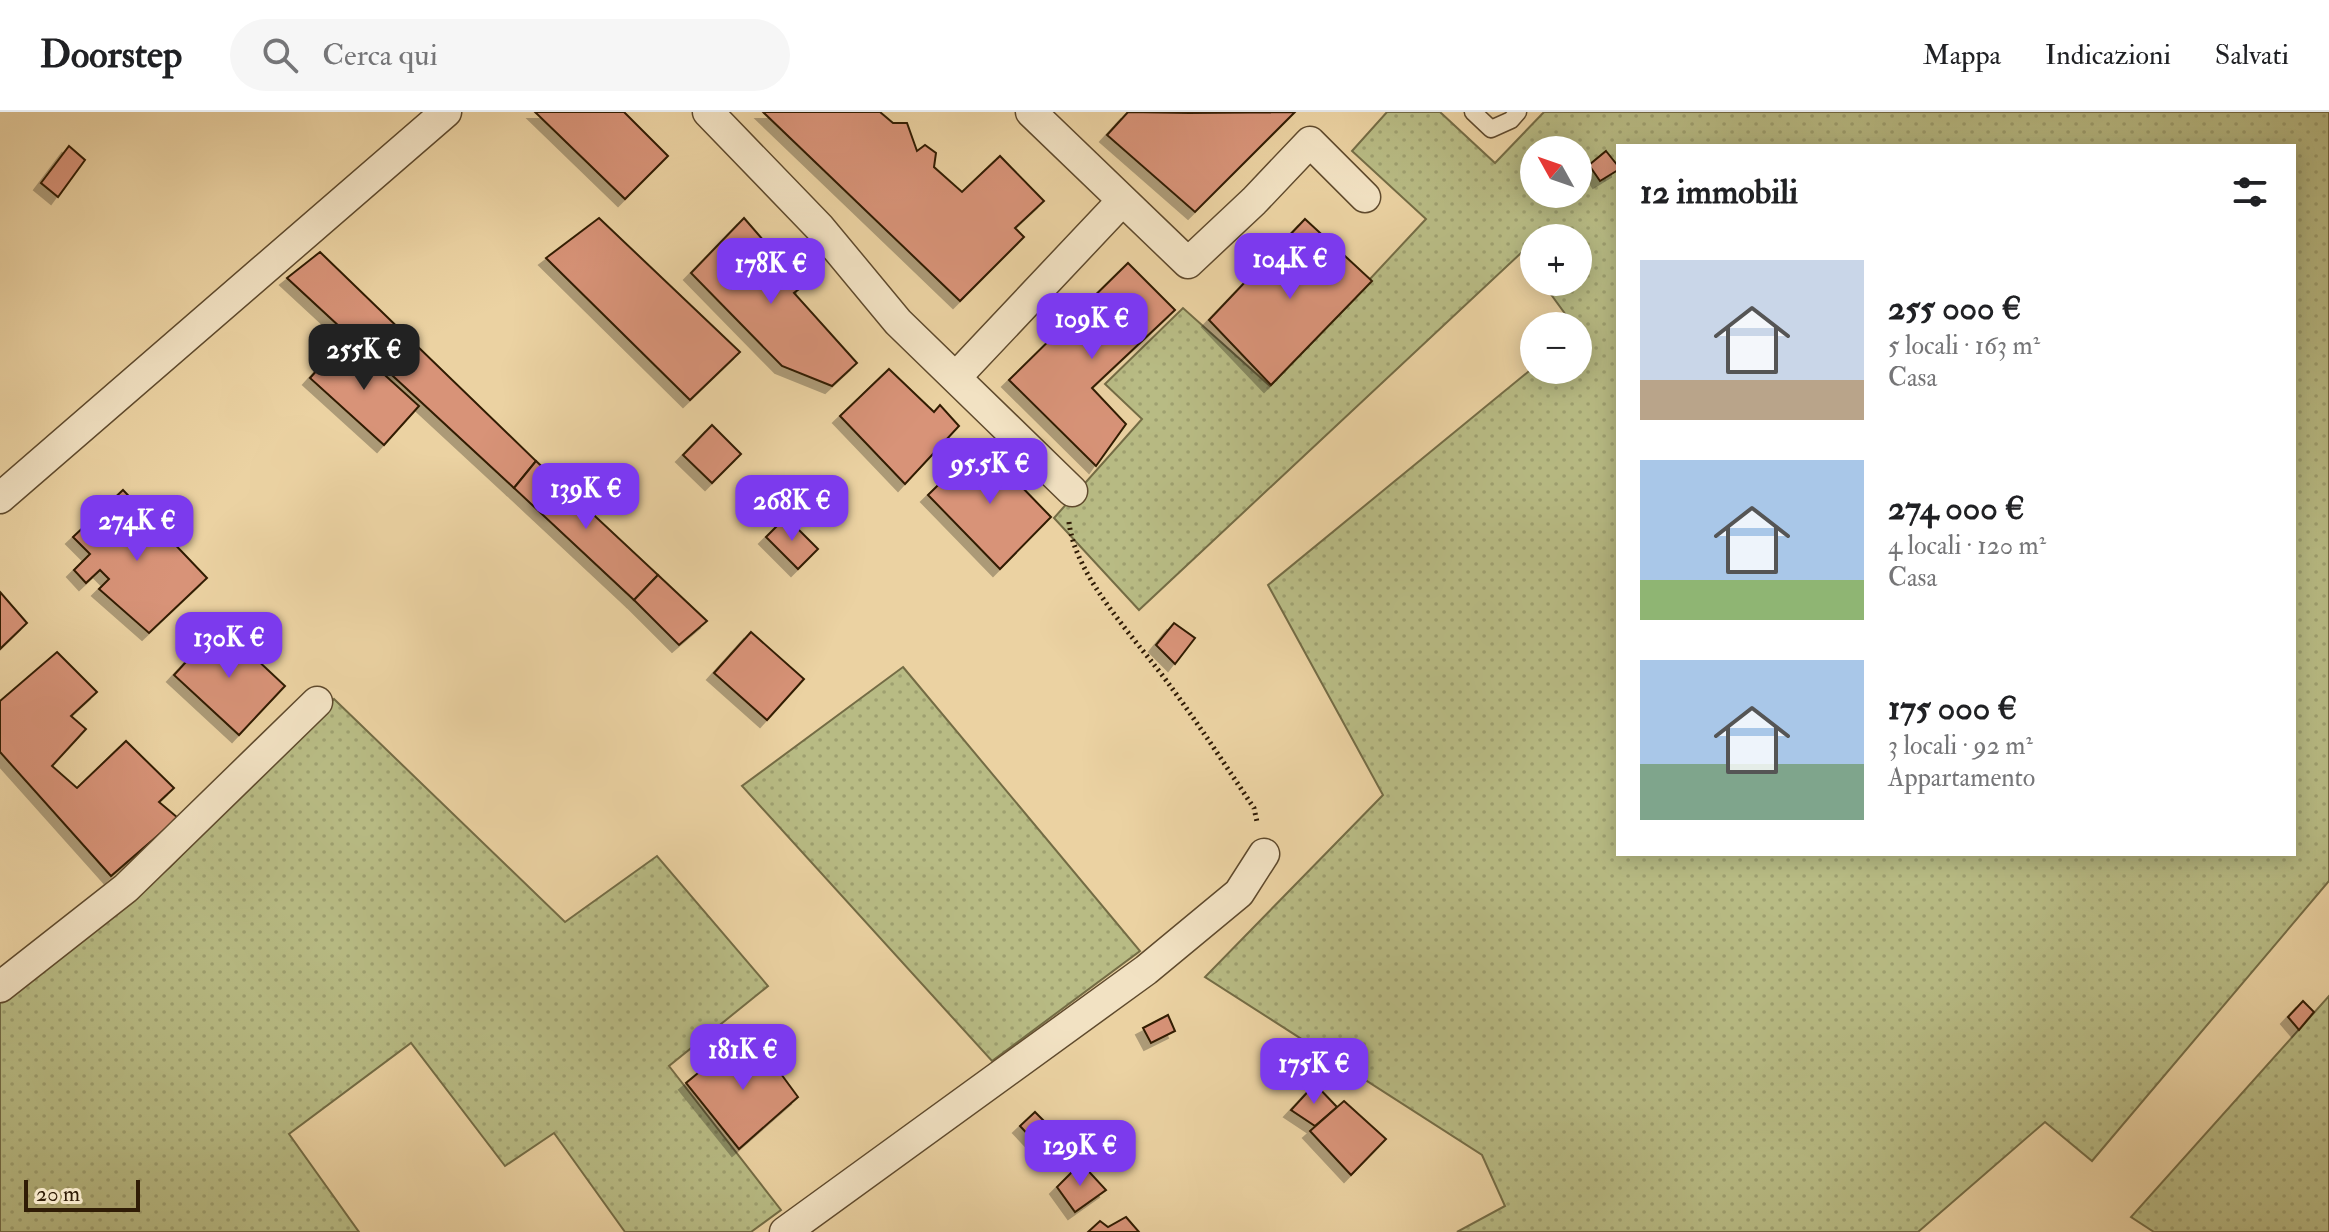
<!DOCTYPE html>
<html lang="it">
<head>
<meta charset="utf-8">
<style>
	:root { --surface:#fff; --page:#f6f6f6; --text:#202124; --muted:#757577; --line:#e0e0e0; --accent:#7c3aed }
	body { margin:0; font-family:"IM FELL Double Pica",serif; background:var(--page); color:var(--text); height:100vh; display:flex; flex-direction:column; font-size:30px; white-space:nowrap }
	* { box-sizing:border-box; margin:0 }
	p { font-size:26px; color:var(--muted) }
	.icon { flex:none; width:44px; height:44px; fill:none; stroke:currentColor; stroke-width:2; stroke-linecap:round; stroke-linejoin:round }
	.map { position:relative; flex:1; overflow:hidden }
	.side { position:absolute; left:1616px; top:32px; width:680px; height:712px; display:flex; flex-direction:column; background:var(--surface); border-radius:0px; box-shadow:0 4px 20px #0003 }
	.side>* { flex:none }
	.needle { width:52px; rotate:310deg }
	.tools { position:absolute; left:1520px; top:24px; display:grid; gap:16px }
	.tools a { display:grid; place-items:center; width:72px; height:72px; border-radius:50%; background:var(--surface); box-shadow:0 4px 20px #0003; font-size:40px }
	.scale { position:absolute; left:24px; bottom:20px; width:116px; box-sizing:border-box; padding-left:8px; border:4px solid #301c06; border-top:0; font-size:22px; line-height:28px; white-space:nowrap; color:#301c06; -webkit-text-stroke:6px #f2e2c3; paint-order:stroke }
	.price { position:absolute; translate:-50% -68px; padding:0 18px; border-radius:16px; background:var(--accent); color:#fff; font-size:26px; line-height:52px; filter:drop-shadow(0 2px 4px #0008) }
	.price::after { content:''; position:absolute; left:50%; top:48px; width:24px; height:18px; margin-left:-12px; background:inherit; clip-path:polygon(0 0,100% 0,50% 100%) }
	.price.active { background:#222; color:#fff }
	ul { padding:0; list-style:none }
	li { display:flex; align-items:center; gap:24px; height:200px; padding:0 24px }
	li span { display:grid; place-items:center; flex:none; width:224px; height:160px; border-radius:0px; color:#555 }
	li>.icon { margin-inline-start:auto }
	span .icon { width:96px; height:96px; fill:#fffc; stroke-width:1 }
	li b { font-size:34px }
	h2 { display:flex; justify-content:space-between; align-items:center; height:96px; padding:0 24px; font-size:34px }
	header { display:flex; align-items:center; gap:48px; box-sizing:border-box; height:112px; padding:0 40px; background:var(--surface); border-bottom:2px solid var(--line) }
	header strong { font-size:38px }
	nav { display:flex; gap:44px; margin-inline-start:auto; font-size:28px }
	.search { width:560px; height:72px; background:var(--page); display:flex; align-items:center; gap:20px; box-sizing:border-box; padding:0 28px; border-radius:44px; color:var(--muted); font-size:30px }
	.map>svg:first-child { display:block }
</style>
</head>
<body>
<header>
<strong>Doorstep</strong>
<div class="search"><svg class="icon" aria-label="search" viewBox="0 0 24 24"><circle cx="10" cy="10" r="6"/><path d="M15 15l6 6"/></svg>Cerca qui</div>
<nav><a>Mappa</a><a>Indicazioni</a><a>Salvati</a></nav>
</header>
<div class="map">
<svg width="2329" height="1120" viewBox="0 0 2329 1120">
	<defs>
		<pattern id="grass-dots" width="8" height="8" patternUnits="userSpaceOnUse" patternTransform="scale(2)"><rect width="8" height="8" fill="#b8bb84"/><path d="M2 2h.1M6 6h.1" fill="none" stroke="#9ea070" stroke-width="1.8" stroke-linecap="round"/></pattern>
		<filter id="shadow"><feDropShadow dx="-7" dy="7" stdDeviation="0" flood-color="#0004"/></filter>
	</defs>
	<rect width="100%" height="100%" fill="#ebd2a2"/>
	<filter id="stains"><feTurbulence type="fractalNoise" baseFrequency=".0025" numOctaves="4"/><feColorMatrix values="0 0 0 0 .2 0 0 0 0 .09 0 0 0 0 .02 0 0 0 .5 -.17"/></filter>
	<radialGradient id="worn" r=".72"><stop offset=".6" stop-color="#630" stop-opacity="0"/><stop offset="1" stop-color="#630" stop-opacity=".3"/></radialGradient>
	<g fill="url(#grass-dots)" stroke="#746c45" stroke-width="2" fill-rule="evenodd">
		<path d="M1387 0H1440L1495 51 1544 0H2329V769L2092 1049 2045 1010 1918 1120H1457L1505 1094 1482 1043 1205 865 1383 683 1268 473 1534 255V258H1578V214H1574L1542 170H1578V126H1534V158L1521 141 1139 498 1054 406 1142 307 1105 272 1183 196 1270 274 1426 107 1352 39ZM1618 34H2294V742H1618ZM1534 38H1578V82H1534Z"/>
		<path d="M903 555 1140 839 992 949 742 674Z"/>
		<path d="M334 587 565 810 657 744 768 874 669 954 781 1098 751 1120H625L554 1021 505 1054 411 931 289 1022 359 1120H0V887L170 755Z"/>
		<path d="M2329 884V1120H2154L2131 1105Z"/>
	</g>
	<g fill="#d89378" stroke="#301c06" stroke-width="2" filter="url(#shadow)">
		<path d="M535 0H624L668 44 625 87Z"/>
		<path d="M763 0H880L893 11H907L917 39 925 33 936 41 934 55 962 80 1000 44 1044 89 1015 116 1024 125 960 189Z"/>
		<path d="M1128 0 1189 1 1295 0 1195 100 1107 23Z"/>
		<path d="M69 34 85 48 58 85 41 71Z"/>
		<path d="M1606 39 1618 54V58L1600 69 1589 53Z"/>
		<path d="M599 106 740 240 690 288 546 146Z"/>
		<path d="M744 106 803 174 794 181 857 251 832 274 782 254 691 161Z"/>
		<path d="M1305 107 1372 169 1271 273 1209 208Z"/>
		<path d="M320 140 536 349 514 376 287 166Z"/>
		<path d="M1128 151 1175 198 1092 276 1126 312 1096 354 1009 268Z"/>
		<path d="M345 227 419 294 384 333 310 266Z"/>
		<path d="M889 257 934 300 940 293 959 314 905 372 840 304Z"/>
		<path d="M712 313 741 342 712 371 683 343Z"/>
		<path d="M980 332 1051 405 1000 457 928 383Z"/>
		<path d="M536 349 658 463 634 488 514 376Z"/>
		<path d="M123 378 207 466 149 521 99 477 109 467 100 458 86 471 74 458 90 442 73 425Z"/>
		<path d="M786 405 818 437 798 457 766 425Z"/>
		<path d="M658 463 707 509 679 533 634 488Z"/>
		<path d="M0 480 27 511 0 537Z"/>
		<path d="M1174 511 1195 526 1175 552 1156 533Z"/>
		<path d="M220 513 285 574 239 623 174 563Z"/>
		<path d="M751 520 804 567 767 608 714 561Z"/>
		<path d="M57 540 97 580 71 604 86 617 52 654 77 676 126 629 174 676 159 690 178 706 111 764 0 640V589Z"/>
		<path d="M2303 889 2314 900 2299 918 2288 905Z"/>
		<path d="M1168 903 1175 919 1151 931 1143 916Z"/>
		<path d="M756 928 798 985 739 1037 686 971 721 942 728 949Z"/>
		<path d="M1315 972 1337 995 1315 1014 1291 998Z"/>
		<path d="M1344 989 1386 1027 1351 1063 1310 1019Z"/>
		<path d="M1035 1000 1052 1017 1036 1031 1020 1014Z"/>
		<path d="M1081 1051 1106 1078 1075 1100 1057 1075Z"/>
		<path d="M1126 1105 1139 1120H1088L1100 1109 1108 1115Z"/>
	</g>
	<g fill="none" stroke-linecap="round" stroke-linejoin="round">
		<g stroke="#5f4a2d" stroke-width="19">
			<path id="lane" d="M1473 0 1491 17 1511 8 1518 0"/>
		</g>
		<g stroke="#5f4a2d" stroke-width="33">
			<g id="street">
				<path d="M708 0 820 116 898 210 1072 379"/>
				<path d="M1031 0 1188 151 1254 89 1310 30 1365 85"/>
				<path d="M956 265 1122 89"/>
				<path d="M0 386 446 0"/>
				<path d="M0 875 126 776 317 590"/>
				<path d="M785 1120 1146 858 1239 781 1264 742"/>
			</g>
		</g>
		<path stroke="#301c06" stroke-width="5" stroke-dasharray="2 4" stroke-linecap="butt" d="M1069 410C1075 466 1138 529 1171 575 1200 614 1227 656 1254 696L1257 710"/>
		<use href="#lane" stroke="#f2e2c3" stroke-width="16"/>
		<use href="#street" stroke="#f2e2c3" stroke-width="30"/>
	</g>
	<rect width="100%" height="100%" filter="url(#stains)"/>
	<rect width="100%" height="100%" fill="url(#worn)"/>
</svg>
<div class="tools">
<a><svg class="needle" viewBox="-14 -14 28 28"><path d="M0-13l5 13h-10z" fill="#e53935"/><path d="M0 13l5-13h-10z" fill="#757577"/></svg></a>
<a>+</a>
<a>−</a>
</div>
<div class="scale">20 m</div>
<b class="price" style="left:1290px;top:189px">104K €</b>
<b class="price" style="left:771px;top:194px">178K €</b>
<b class="price" style="left:1092px;top:249px">109K €</b>
<b class="price active" style="left:364px;top:280px">255K €</b>
<b class="price" style="left:990px;top:394px">95.5K €</b>
<b class="price" style="left:586px;top:419px">139K €</b>
<b class="price" style="left:792px;top:431px">268K €</b>
<b class="price" style="left:137px;top:451px">274K €</b>
<b class="price" style="left:229px;top:568px">130K €</b>
<b class="price" style="left:743px;top:980px">181K €</b>
<b class="price" style="left:1314px;top:994px">175K €</b>
<b class="price" style="left:1080px;top:1076px">129K €</b>
<section class="side">
<h2>12 immobili<svg class="icon" aria-label="filters" viewBox="0 0 24 24"><path d="M4 7h16M4 17h16"/><circle cx="9" cy="7" r="2"/><circle cx="15" cy="17" r="2"/></svg></h2>
<ul>
<li><span style="background:linear-gradient(#c9d6e8 75%,#b9a48a 0)"><svg class="icon" aria-label="home" viewBox="0 0 24 24"><path d="M3 11l9-7 9 7M6 9v11h12V9"/></svg></span><div><b>255 000 €</b><p>5 locali · 163 m²</p><p>Casa</p></div></li>
<li><span style="background:linear-gradient(#a9c7e8 75%,#8fb573 0)"><svg class="icon" aria-label="home" viewBox="0 0 24 24"><path d="M3 11l9-7 9 7M6 9v11h12V9"/></svg></span><div><b>274 000 €</b><p>4 locali · 120 m²</p><p>Casa</p></div></li>
<li><span style="background:linear-gradient(#a9c7e8 65%,#7fa58c 0)"><svg class="icon" aria-label="home" viewBox="0 0 24 24"><path d="M3 11l9-7 9 7M6 9v11h12V9"/></svg></span><div><b>175 000 €</b><p>3 locali · 92 m²</p><p>Appartamento</p></div></li>
</ul>
</section>
</div>
</body>
</html>
